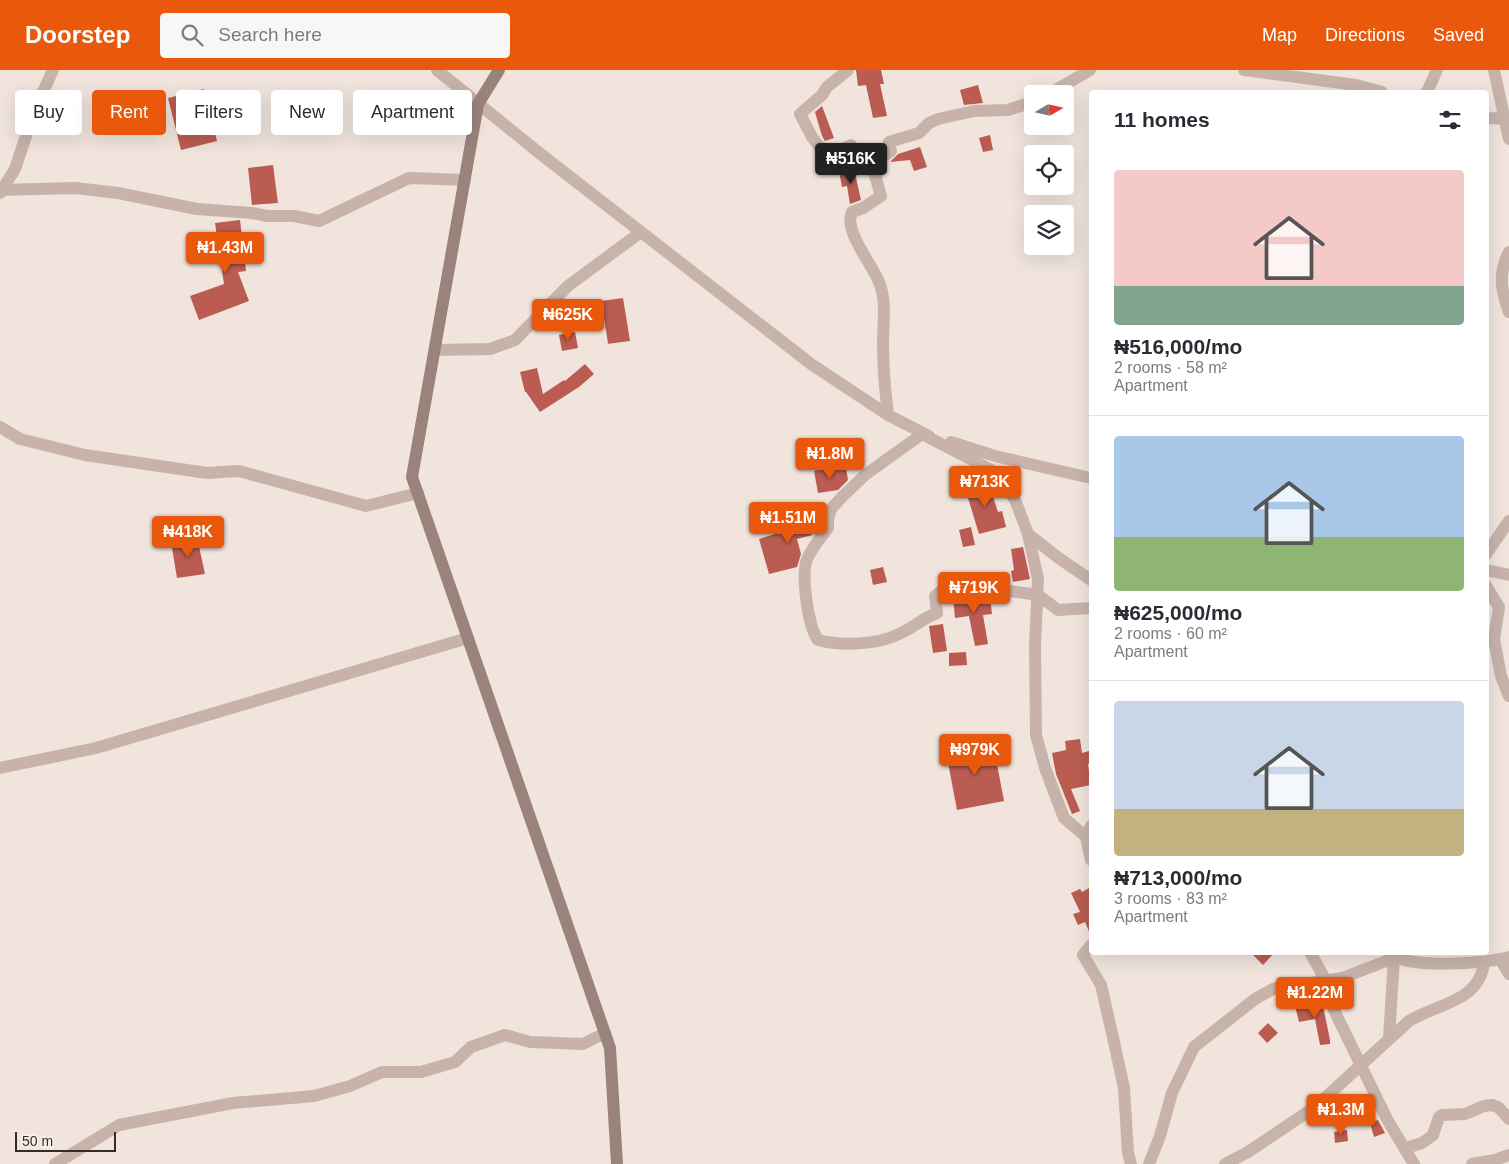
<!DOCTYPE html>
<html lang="en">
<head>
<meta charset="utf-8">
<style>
	:root { --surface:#fff; --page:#f7f7f7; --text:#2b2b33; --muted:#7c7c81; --line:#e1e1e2; --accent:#ea580c }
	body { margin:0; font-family:Helvetica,sans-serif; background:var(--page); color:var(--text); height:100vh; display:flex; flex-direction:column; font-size:19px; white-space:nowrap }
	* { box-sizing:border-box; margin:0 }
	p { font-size:16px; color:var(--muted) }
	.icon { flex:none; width:28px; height:28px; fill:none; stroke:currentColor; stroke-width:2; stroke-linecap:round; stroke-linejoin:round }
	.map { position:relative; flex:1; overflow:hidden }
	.sheet { position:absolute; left:1089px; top:20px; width:400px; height:865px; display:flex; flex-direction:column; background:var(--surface); border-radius:5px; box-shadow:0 5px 20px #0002 }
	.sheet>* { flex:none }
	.guide { position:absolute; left:15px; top:20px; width:475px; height:45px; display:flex; gap:10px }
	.needle { width:32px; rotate:81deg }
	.tools { position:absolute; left:1024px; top:15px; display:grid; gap:10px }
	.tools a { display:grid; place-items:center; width:50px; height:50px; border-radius:5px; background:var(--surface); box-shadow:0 5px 20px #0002; font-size:25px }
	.scale { position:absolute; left:15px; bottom:12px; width:101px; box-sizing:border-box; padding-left:5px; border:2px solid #352b29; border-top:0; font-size:14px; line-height:18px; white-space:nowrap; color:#352b29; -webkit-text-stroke:4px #f8efe9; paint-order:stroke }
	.price { position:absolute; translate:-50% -42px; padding:0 11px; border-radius:5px; background:var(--accent); color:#fff; font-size:16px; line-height:32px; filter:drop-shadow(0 1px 2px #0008) }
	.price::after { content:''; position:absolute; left:50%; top:30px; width:15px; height:11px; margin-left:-8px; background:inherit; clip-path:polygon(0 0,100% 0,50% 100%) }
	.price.current { background:#222; color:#fff }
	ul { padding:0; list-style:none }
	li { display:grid; align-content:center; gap:10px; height:265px; padding:0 25px }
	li+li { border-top:1px solid var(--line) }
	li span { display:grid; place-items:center; height:155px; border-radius:5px; color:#555 }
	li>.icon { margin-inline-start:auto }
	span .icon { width:90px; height:90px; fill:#fffc; stroke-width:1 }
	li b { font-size:21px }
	h2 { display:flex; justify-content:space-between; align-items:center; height:60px; padding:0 25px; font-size:21px }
	.chip { padding:0 18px; border-radius:5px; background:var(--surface); box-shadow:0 5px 20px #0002; font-size:18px; line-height:45px }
	.chip.current { background:var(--accent); color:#fff }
	header { display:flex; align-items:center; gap:30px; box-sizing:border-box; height:70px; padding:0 25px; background:var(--accent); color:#fff }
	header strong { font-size:24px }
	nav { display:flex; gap:28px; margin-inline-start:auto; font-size:18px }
	.search { width:350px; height:45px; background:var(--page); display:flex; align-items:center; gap:12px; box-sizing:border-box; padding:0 18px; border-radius:5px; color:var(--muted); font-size:19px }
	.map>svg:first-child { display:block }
</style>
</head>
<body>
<header>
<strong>Doorstep</strong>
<div class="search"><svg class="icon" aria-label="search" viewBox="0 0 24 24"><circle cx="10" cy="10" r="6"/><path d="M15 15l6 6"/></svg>Search here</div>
<nav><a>Map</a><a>Directions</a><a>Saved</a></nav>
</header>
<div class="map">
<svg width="1509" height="1094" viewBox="0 0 1509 1094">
	<rect width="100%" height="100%" fill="#f0e4dd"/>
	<g fill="#ba5c51">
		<path d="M856 0H881L884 14H880L887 46 873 48 866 15 858 16Z"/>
		<path d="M978 15 983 33 964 35 960 20Z"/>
		<path d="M204 19 217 71 181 80 168 28Z"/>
		<path d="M822 36 834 68 825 71 822 66 815 42Z"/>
		<path d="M990 65 993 80 983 82 979 68Z"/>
		<path d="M920 77 927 97 914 101 910 90 890 92 898 84Z"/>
		<path d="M273 95 278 133 252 135 248 98Z"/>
		<path d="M854 99 861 130 850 134 847 116 842 117 839 101Z"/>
		<path d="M240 150 246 201 238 202 249 231 199 250 190 226 224 214 215 153Z"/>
		<path d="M623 228 630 271 607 274 610 272 608 273 601 231Z"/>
		<path d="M575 262 578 278 562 281 559 265Z"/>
		<path d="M585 294 594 304 579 317 540 342 526 322H525L520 302 537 298 543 324 564 310 565 311Z"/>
		<path d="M829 398V401L846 398 848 410 838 420 818 423 814 401Z"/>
		<path d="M988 411 998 442 1002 441 1006 457 979 464 965 418Z"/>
		<path d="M820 441V455L815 461 811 462 812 465 797 469 801 484 797 497 769 504 759 469 795 458 793 449Z"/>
		<path d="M971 457 975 475 963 477 959 460Z"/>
		<path d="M197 467 205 504 177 508 171 472Z"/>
		<path d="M1023 477 1030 509 1013 512 1011 501 1014 500 1011 479Z"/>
		<path d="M883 497 887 512 873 515 870 500Z"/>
		<path d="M976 524 990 526 992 544 983 545 988 574 975 576 969 546 955 548 953 526Z"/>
		<path d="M943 554 947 581 933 583 929 556Z"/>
		<path d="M966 582 967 595 949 596V583Z"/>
		<path d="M1080 669 1082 683 1089 681 1091 693 1088 694 1091 715 1071 719 1080 741 1072 744 1056 704 1052 683 1066 680 1065 671Z"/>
		<path d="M993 673 1004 731 957 740 946 682Z"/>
		<path d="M1091 817V866L1085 852 1078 855 1073 844 1080 842 1071 823 1080 819 1082 822Z"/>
		<path d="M1250 882H1275L1263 895Z"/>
		<path d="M1322 931 1330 970V974L1320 975 1315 949 1299 952 1295 936Z"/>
		<path d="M1268 953 1278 963 1267 973 1258 963Z"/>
		<path d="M1378 1050 1385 1063 1374 1067 1370 1053Z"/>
		<path d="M1347 1060 1348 1071 1335 1073 1334 1062Z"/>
	</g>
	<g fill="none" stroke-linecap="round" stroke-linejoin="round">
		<g stroke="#c7b3aa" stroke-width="12">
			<path d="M437 0 538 82 811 294 888 345 929 366"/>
			<path d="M848 0 827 17 822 25 800 44 812 67 827 87 851 75 865 99 872 95"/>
			<path d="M1244 0 1356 15 1382 22"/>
			<path d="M1494 0 1509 69"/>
			<path d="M1427 22 1437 0"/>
			<path d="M1049 24 1090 0"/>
			<path d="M1486 48 1509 49"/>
			<path d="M0 120 75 118 118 123 197 139 252 143 267 146H294L319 151 409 108 465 110"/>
			<path d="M0 123 15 99 34 42 53 0"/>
			<path d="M1509 182C1498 203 1501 221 1509 242"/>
			<path d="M435 280 490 279 515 270 568 216 641 162"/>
			<path d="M888 345C885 321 883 297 883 273 883 253 887 231 879 212 872 194 843 160 852 142L863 138 881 126 872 95 891 81 889 72 919 63 929 53 938 49 974 41 1008 40 1032 32"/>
			<path d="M0 357 20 369 85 385 207 403 239 401 366 436 418 423"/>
			<path d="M951 372 995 386 1091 408"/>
			<path d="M1028 464 1038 509 1035 576 1036 665 1045 698 1064 748 1091 771"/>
			<path d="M1486 484 1509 451"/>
			<path d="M1486 500 1509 505"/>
			<path d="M1091 510 1060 489 1028 464 1016 432 999 404 922 364 865 405 842 427 831 439 828 449V458C821 467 813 477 808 487 800 502 808 557 818 570 840 576 878 575 899 564 913 558 923 548 937 543L935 526 944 519 976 516 1038 525 1058 540 1091 538"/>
			<path d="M1486 516 1499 537 1494 569 1501 606 1509 626"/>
			<path d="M0 698 96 678 468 568"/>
			<path d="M1091 756 1086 767 1091 790"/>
			<path d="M1091 875 1083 885 1101 915 1114 972 1124 1018 1128 1083 1131 1094"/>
			<path d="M1310 882 1326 911 1334 940 1388 1051 1414 1094"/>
			<path d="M1389 883C1408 900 1485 893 1509 887"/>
			<path d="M1500 889 1509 904"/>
			<path d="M1406 1078 1422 1073 1433 1065 1439 1047 1442 1045 1465 1044 1484 1036 1492 1035 1498 1037 1509 1049"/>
			<path d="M55 1094 119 1055 233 1033 314 1026 350 1016 382 1002H421L455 992 471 977 505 965 530 972 583 974 605 963"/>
			<path d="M1149 1094 1160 1066 1172 1023 1194 977 1255 929 1273 919 1342 908 1394 888 1389 969"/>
			<path d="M1225 1094 1248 1082 1315 1037 1409 951C1438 933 1480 932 1484 892"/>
			<path d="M1472 1094 1495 1090 1509 1085"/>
		</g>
		<path stroke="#9a837c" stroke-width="12" d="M499 0 478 34 412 407 610 978 617 1094"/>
	</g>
</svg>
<div class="tools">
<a><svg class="needle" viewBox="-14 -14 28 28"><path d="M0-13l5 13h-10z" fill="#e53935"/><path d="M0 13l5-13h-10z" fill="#7c7c81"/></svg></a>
<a><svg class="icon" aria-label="locate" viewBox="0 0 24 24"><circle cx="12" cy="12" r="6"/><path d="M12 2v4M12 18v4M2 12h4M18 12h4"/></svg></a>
<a><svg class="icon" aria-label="layers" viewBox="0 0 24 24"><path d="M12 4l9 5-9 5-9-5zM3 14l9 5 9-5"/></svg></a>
</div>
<div class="scale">50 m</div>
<b class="price current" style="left:851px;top:115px">₦516K</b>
<b class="price" style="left:225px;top:204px">₦1.43M</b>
<b class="price" style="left:568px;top:271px">₦625K</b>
<b class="price" style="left:830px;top:410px">₦1.8M</b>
<b class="price" style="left:985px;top:438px">₦713K</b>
<b class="price" style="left:788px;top:474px">₦1.51M</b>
<b class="price" style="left:188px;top:488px">₦418K</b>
<b class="price" style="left:974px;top:544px">₦719K</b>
<b class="price" style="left:975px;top:706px">₦979K</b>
<b class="price" style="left:1315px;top:949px">₦1.22M</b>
<b class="price" style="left:1341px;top:1066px">₦1.3M</b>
<div class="guide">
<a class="chip">Buy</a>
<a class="chip current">Rent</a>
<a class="chip">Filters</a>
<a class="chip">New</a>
<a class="chip">Apartment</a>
</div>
<section class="sheet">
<h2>11 homes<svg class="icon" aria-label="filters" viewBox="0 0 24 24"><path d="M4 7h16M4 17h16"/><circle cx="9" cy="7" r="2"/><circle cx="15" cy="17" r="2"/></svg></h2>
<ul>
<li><span style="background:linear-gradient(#f6c9c9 75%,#7fa58c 0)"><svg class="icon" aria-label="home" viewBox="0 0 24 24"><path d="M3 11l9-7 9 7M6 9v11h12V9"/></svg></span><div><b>₦516,000/mo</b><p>2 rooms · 58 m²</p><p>Apartment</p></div></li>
<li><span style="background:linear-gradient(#a9c7e8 65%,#8fb573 0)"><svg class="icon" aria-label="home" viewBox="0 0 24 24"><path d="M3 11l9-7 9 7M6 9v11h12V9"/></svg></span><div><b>₦625,000/mo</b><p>2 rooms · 60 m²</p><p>Apartment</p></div></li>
<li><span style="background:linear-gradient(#c9d6e8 70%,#c2b280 0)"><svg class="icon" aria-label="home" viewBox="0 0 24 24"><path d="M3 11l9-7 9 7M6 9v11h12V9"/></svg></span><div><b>₦713,000/mo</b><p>3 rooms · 83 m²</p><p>Apartment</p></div></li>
</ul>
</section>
</div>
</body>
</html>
